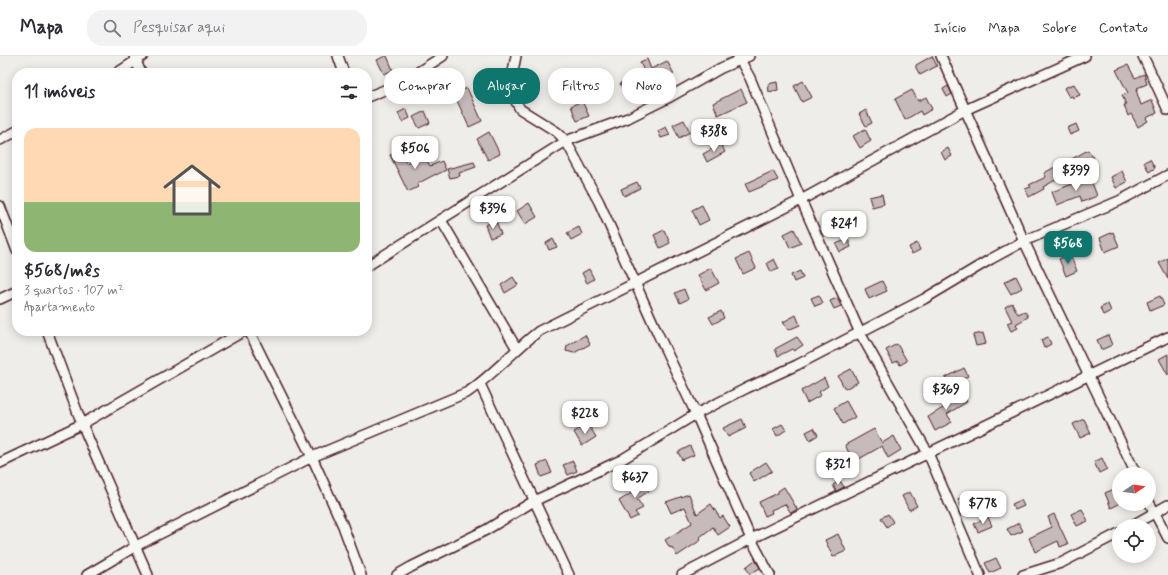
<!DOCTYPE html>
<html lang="pt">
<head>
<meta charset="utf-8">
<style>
	:root { --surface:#fff; --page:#f2f2f3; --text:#2b2b33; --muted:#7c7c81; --line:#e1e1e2; --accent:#0f766e }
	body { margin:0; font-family:Mynerve,sans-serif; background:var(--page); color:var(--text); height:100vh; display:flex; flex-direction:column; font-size:15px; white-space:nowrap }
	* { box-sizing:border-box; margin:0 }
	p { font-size:13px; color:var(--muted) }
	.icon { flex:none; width:22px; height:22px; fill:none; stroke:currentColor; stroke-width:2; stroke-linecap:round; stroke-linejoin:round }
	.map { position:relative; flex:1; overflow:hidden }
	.panel { position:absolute; left:12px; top:12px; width:360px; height:268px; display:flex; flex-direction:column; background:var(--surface); border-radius:16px; box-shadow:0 2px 10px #0003 }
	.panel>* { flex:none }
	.hud { position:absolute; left:384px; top:12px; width:380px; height:36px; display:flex; gap:8px }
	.needle { width:26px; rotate:77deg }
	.tools { position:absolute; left:1112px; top:411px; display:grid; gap:8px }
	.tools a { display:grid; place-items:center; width:44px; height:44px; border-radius:50%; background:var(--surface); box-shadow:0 2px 10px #0003; font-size:20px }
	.price { position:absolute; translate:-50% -34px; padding:0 9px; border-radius:8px; background:#fff; color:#222; font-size:13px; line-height:26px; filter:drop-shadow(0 1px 2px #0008) }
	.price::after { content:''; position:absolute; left:50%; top:24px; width:12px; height:9px; margin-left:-6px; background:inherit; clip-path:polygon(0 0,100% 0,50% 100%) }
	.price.active { background:var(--accent); color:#fff }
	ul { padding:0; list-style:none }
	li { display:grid; align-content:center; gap:8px; height:212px; padding:0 12px }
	li span { display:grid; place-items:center; height:124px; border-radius:12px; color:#555 }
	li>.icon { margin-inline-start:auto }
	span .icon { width:72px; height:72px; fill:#fffc; stroke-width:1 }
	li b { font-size:17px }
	h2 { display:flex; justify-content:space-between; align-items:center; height:48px; padding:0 12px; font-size:17px }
	.pill { padding:0 14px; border-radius:16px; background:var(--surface); box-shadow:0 2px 10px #0003; font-size:14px; line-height:36px }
	.pill.active { background:var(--accent); color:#fff }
	header { display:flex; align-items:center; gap:24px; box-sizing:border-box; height:56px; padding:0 20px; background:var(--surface); border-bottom:1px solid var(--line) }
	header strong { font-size:19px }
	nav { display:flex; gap:22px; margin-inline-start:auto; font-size:14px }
	.search { width:280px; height:36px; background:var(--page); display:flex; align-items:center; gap:10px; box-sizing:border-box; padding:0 14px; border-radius:16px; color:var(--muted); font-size:15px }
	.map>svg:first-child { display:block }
</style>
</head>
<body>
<header>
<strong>Mapa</strong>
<div class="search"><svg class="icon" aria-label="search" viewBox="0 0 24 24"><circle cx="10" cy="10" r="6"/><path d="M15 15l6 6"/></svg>Pesquisar aqui</div>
<nav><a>Início</a><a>Mapa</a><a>Sobre</a><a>Contato</a></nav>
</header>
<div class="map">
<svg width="1168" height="519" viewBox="0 0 1168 519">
	<rect width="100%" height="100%" fill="#efedea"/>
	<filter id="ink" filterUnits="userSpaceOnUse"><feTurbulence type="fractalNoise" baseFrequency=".025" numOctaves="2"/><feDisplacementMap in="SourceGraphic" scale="8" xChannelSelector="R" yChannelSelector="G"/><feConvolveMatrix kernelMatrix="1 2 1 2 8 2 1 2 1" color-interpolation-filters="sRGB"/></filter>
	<g filter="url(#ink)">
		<g fill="#c6babb" stroke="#4a1f2b">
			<path d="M385 0H387L393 14 384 18 377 4Z"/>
			<path d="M932 0 937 10 920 19 916 12V9Z"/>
			<path d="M647 3 651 13 667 5 674 18 652 28 650 23 648 24 640 6Z"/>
			<path d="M1128 9 1135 22 1144 18 1147 28 1137 32 1138 33 1136 34 1141 49 1152 44 1157 57 1146 62 1148 65 1138 71 1131 58 1128 60 1124 49H1126L1122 39 1128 37 1116 14Z"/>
			<path d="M632 23 636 34 625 39 620 27Z"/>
			<path d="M803 25 812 41 802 46 794 30Z"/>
			<path d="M777 26 778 34 769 36 768 28Z"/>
			<path d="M1074 28 1080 39 1073 42 1072 40 1069 41 1064 32Z"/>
			<path d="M948 30 952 38 947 41 943 33Z"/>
			<path d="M467 32 482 65 469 71 454 38Z"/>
			<path d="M741 33 747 46 718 59 713 47Z"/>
			<path d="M912 34 918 45 926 41 932 53 922 59 920 55 905 64 895 43Z"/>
			<path d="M582 45 589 60 577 65 571 50Z"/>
			<path d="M406 53 410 62 402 66 398 57Z"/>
			<path d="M866 54 872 67 866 70 859 58Z"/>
			<path d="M425 55 430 67 419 72 413 61Z"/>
			<path d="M684 64 690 76 679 82 673 69Z"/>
			<path d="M1076 68 1079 75 1070 79 1067 72Z"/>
			<path d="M666 71 670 79 661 82 658 75Z"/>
			<path d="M865 73 871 85 860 92 853 80Z"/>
			<path d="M489 76 500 98 488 104 477 83Z"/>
			<path d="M721 88 725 96 707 106 703 98Z"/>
			<path d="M948 92 952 100 945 104 941 96Z"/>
			<path d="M400 94 406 107 423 98 430 110 442 105 446 114 436 119V118L417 128 418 131 408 136 390 99Z"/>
			<path d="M1088 94 1094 103 1075 114 1070 104Z"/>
			<path d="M1150 103 1155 112 1149 116 1144 106Z"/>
			<path d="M474 106 476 111 459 117 460 120 450 122 447 113Z"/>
			<path d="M1057 110 1061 121 1043 131 1044 133 1029 141 1025 133 1031 131 1029 129 1046 121 1044 117Z"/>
			<path d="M773 115 778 124 749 136 745 128Z"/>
			<path d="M1122 115 1127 126 1116 132 1111 121Z"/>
			<path d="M1090 121 1097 140 1082 146 1080 140 1057 149 1052 136Z"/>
			<path d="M637 126 640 132 624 140 621 133Z"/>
			<path d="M882 138 884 148 872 151 869 141Z"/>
			<path d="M529 147 537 161 525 168 517 155Z"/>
			<path d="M702 149 709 164 699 169 692 154Z"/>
			<path d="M496 165 501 178 490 182 485 169Z"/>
			<path d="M579 171 582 178 571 184 567 177Z"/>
			<path d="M794 173 801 187 790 192 784 178Z"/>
			<path d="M664 174 670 187 660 192 654 179Z"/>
			<path d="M1113 176 1119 190 1105 196 1100 182Z"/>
			<path d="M553 183 557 191 549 194 546 187Z"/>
			<path d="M848 183 851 191 840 196 836 188Z"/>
			<path d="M917 187 920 194 912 198 909 191Z"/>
			<path d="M749 197 756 212 743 218 736 203Z"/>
			<path d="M1070 198 1077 215 1066 220 1059 203Z"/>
			<path d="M1168 202V223L1159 207Z"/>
			<path d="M774 203 779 213 771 216 767 207Z"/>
			<path d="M711 212 719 227 706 234 698 219Z"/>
			<path d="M589 213 594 223 587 227 582 217Z"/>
			<path d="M800 215 803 222 794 226 791 219Z"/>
			<path d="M1016 220 1022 232 1011 238 1004 226Z"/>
			<path d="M513 221 518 229 505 237 501 229Z"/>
			<path d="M882 225 887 235 869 243 865 233Z"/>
			<path d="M684 233 688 243 680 247 675 237Z"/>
			<path d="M819 239 823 247 815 250 811 242Z"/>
			<path d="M1160 240 1164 249 1152 254V253L1150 254 1147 246Z"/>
			<path d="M837 242 841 250 834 253 830 245Z"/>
			<path d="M1012 247 1018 258 1025 255 1028 261 1016 268 1018 272 1011 275 1007 267 1012 265 1005 251Z"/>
			<path d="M1108 248 1111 255 1103 259 1100 252Z"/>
			<path d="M721 255 724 262 713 268 709 261Z"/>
			<path d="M796 259 800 269 788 274 783 266Z"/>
			<path d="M983 277 986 288 976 290 973 279Z"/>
			<path d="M585 279 590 288 574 297 566 295 567 290Z"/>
			<path d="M1108 279 1112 289 1101 294 1097 284Z"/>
			<path d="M797 281 803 289 794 295 792 293 778 300 775 293Z"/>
			<path d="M1048 281 1051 288 1044 292 1041 284Z"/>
			<path d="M897 288 907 305 900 309 898 305 893 307 886 294Z"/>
			<path d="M1168 298V319L1159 303Z"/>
			<path d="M964 312 968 320 950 330 945 322Z"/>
			<path d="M851 313 858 326 845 333 838 320Z"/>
			<path d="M824 322 828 330 819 336 821 339 807 347 801 335Z"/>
			<path d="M949 334 955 345 954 346 964 340 967 346 947 358 952 366 935 375 928 361 946 350 940 339Z"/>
			<path d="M846 345 855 361 843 368 834 352Z"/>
			<path d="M742 363 746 372 728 381 723 372Z"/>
			<path d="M1084 363 1091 377 1080 382 1073 368Z"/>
			<path d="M588 368 596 381 582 390 574 376Z"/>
			<path d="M782 368 786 374 777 380 773 373Z"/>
			<path d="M814 372 818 379 810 384 806 376Z"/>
			<path d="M874 373 882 387 894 380 901 394 888 402 882 390 859 403 857 400 852 403 845 389Z"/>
			<path d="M690 390 694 399 682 404 678 396Z"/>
			<path d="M1102 402 1107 413 1099 417 1094 406Z"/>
			<path d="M547 405 552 417 541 421 537 409Z"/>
			<path d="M573 405 577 415 568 419 563 409Z"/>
			<path d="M766 406 772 415 754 426 749 417Z"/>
			<path d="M645 423 652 433 637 443 643 452 635 456 638 460 630 464 619 445 633 436 631 432Z"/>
			<path d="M840 425 844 431 836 435 833 429Z"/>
			<path d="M784 431 797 453 791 457 785 448 771 454 772 457 765 460 759 446 778 437V435Z"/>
			<path d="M1119 431V448L1111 452 1105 437Z"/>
			<path d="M910 436 917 450 909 454 902 440Z"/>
			<path d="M689 438 697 458 711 448 720 462 723 460 730 471 718 479 713 471 700 481 701 484 677 500 672 491 670 492 665 484 692 467 685 451 671 457 666 446Z"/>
			<path d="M966 440 969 446 961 450 958 443Z"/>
			<path d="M1021 444 1024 450 1015 454 1012 448Z"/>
			<path d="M1082 453 1088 465 1077 470 1071 458Z"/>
			<path d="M888 458 893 466 887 471 881 462Z"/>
			<path d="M1054 458 1068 488 1060 491 1058 485 1035 496 1029 482 1052 471 1048 461Z"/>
			<path d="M988 461 992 470 978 476 974 468Z"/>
			<path d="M1019 467 1023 475 1011 480 1007 473Z"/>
			<path d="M838 478 846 495 833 501 825 484Z"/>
			<path d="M996 502 1001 512 990 517 985 507Z"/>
			<path d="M755 504 760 512 750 518 746 511Z"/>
		</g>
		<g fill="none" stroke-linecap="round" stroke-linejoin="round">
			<g stroke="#4a1f2b" stroke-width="12">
				<g id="minor">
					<path d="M134 0 141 17"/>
					<path d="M338 0 344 17"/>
					<path d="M516 0 511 25 513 40 520 53 557 76 566 85 599 146 658 278 696 358 751 483 770 519"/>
					<path d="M738 0 750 22 801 144 860 277 928 397 980 519"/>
					<path d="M941 0 1024 185 1136 418"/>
					<path d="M1143 0 1168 54"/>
					<path d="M117 17 143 0"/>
					<path d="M367 41 387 33 412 20 443 0"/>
					<path d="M0 84 17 75"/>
					<path d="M0 150 17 195"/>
					<path d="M441 164 517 293"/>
					<path d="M367 210 566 85 628 62 668 42 721 12 749 0"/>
					<path d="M0 243 17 235"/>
					<path d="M47 275 82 368 148 519"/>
					<path d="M249 275 312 401 343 470 361 519"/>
					<path d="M480 328 569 519"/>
					<path d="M0 407 82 368 244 275"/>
					<path d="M1149 446 1168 482"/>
					<path d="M1131 470 1168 449"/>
					<path d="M87 519 136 490 312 401 468 336C494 318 514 294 539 275L801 144 965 54 1085 0"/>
					<path d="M397 519 411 511 486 474 534 445 621 404 696 358 747 332 797 309 924 243 991 203 1024 185 1119 145 1168 119"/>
					<path d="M682 519 751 483 1168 281"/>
					<path d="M1023 519 1061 507 1119 477"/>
				</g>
			</g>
			<use href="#minor" stroke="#f6f6f2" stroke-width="9"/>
		</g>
	</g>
</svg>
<div class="tools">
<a><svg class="needle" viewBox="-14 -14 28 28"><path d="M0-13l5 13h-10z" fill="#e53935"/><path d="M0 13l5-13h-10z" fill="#7c7c81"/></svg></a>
<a><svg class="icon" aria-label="locate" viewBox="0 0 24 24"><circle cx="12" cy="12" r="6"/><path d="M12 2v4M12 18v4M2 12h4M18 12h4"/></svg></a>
</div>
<b class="price" style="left:714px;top:97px">$388</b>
<b class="price" style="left:415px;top:114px">$506</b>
<b class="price" style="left:1076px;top:136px">$399</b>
<b class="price" style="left:493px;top:174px">$396</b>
<b class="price" style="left:844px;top:189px">$241</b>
<b class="price active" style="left:1068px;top:209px">$568</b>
<b class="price" style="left:946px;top:355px">$369</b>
<b class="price" style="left:585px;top:379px">$228</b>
<b class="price" style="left:838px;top:430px">$321</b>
<b class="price" style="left:635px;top:443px">$637</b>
<b class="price" style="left:983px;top:469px">$778</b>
<div class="hud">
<a class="pill">Comprar</a>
<a class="pill active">Alugar</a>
<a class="pill">Filtros</a>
<a class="pill">Novo</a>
</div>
<section class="panel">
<h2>11 imóveis<svg class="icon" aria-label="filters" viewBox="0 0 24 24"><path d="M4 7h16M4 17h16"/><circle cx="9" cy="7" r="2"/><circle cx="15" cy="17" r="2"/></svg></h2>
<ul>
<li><span style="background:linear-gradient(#ffd9b3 60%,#8fb573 0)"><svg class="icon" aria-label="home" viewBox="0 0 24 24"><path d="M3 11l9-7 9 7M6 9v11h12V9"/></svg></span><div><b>$568/mês</b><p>3 quartos · 107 m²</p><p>Apartamento</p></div></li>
</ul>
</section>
</div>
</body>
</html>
